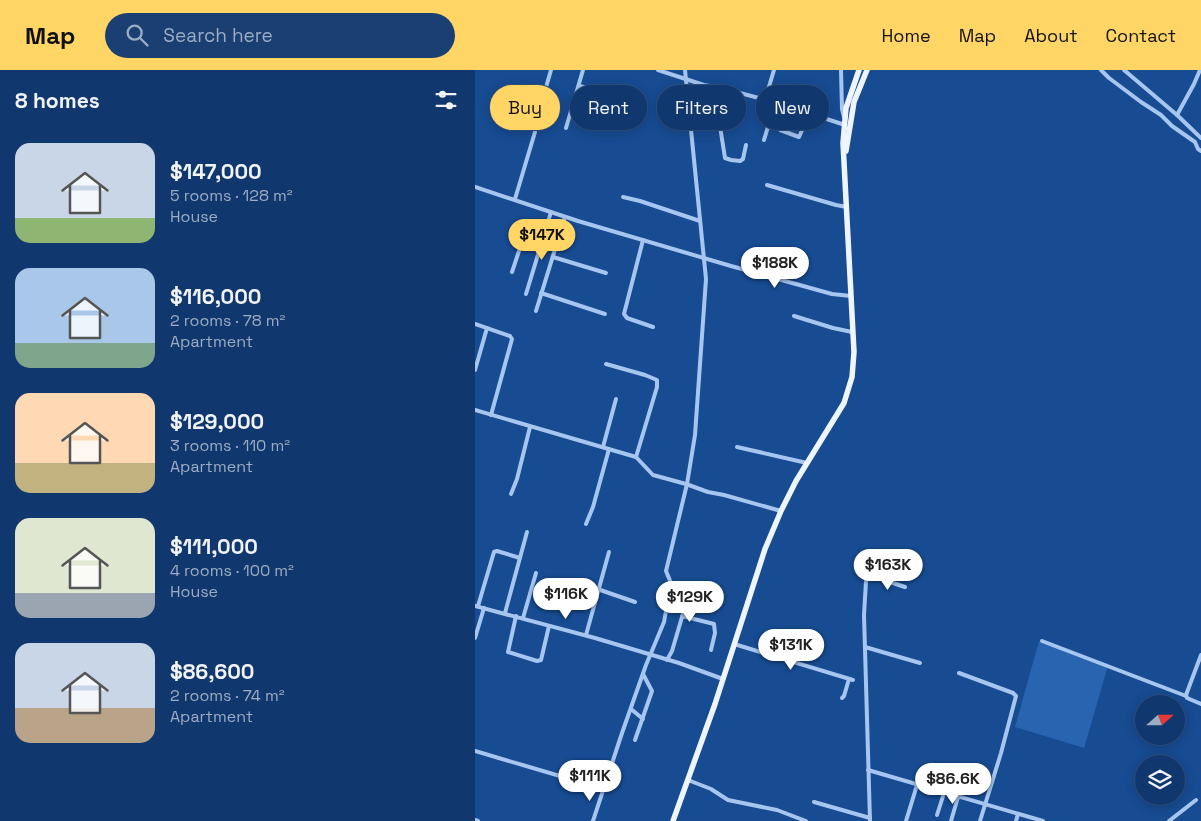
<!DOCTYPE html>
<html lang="en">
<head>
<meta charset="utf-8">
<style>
	:root { --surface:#11386e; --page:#1a3f73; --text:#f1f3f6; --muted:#9cacc2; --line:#305281; --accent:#ffd565 }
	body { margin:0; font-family:"Space Grotesk",sans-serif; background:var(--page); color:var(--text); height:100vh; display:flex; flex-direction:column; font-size:19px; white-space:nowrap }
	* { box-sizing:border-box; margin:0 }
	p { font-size:16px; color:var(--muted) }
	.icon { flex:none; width:28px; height:28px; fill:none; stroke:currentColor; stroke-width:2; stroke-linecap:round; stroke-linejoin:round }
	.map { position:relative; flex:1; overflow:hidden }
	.details { display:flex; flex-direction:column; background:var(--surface); width:475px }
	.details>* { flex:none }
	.banner { position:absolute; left:15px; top:15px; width:475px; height:45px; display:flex; gap:10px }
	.needle { width:32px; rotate:69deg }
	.controls { position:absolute; left:660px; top:625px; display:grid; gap:10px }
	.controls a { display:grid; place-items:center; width:50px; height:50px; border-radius:50%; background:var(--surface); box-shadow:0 2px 12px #0003,0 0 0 1px var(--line); font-size:25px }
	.price { position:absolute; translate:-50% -42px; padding:0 11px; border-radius:18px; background:#fff; color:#222; font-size:16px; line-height:32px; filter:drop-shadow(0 1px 2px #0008) }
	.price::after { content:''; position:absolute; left:50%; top:30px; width:15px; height:11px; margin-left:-8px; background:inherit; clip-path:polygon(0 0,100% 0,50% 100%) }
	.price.active { background:var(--accent); color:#111 }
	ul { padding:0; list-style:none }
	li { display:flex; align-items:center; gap:15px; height:125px; padding:0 15px }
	li span { display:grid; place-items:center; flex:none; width:140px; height:100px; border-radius:15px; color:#555 }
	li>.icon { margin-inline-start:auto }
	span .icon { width:60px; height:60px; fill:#fffc; stroke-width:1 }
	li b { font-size:21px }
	h2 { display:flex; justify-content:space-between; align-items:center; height:60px; padding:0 15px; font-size:21px }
	.pill { padding:0 18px; border-radius:22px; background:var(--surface); box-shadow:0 2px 12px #0003,0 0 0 1px var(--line); font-size:18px; line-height:45px }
	.pill.active { background:var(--accent); color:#111 }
	header { display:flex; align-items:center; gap:30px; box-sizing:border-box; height:70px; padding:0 25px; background:var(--accent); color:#111 }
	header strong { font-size:24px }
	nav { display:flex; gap:28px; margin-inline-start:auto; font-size:18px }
	.search { width:350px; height:45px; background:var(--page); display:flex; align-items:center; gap:12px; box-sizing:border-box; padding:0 18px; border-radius:28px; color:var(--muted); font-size:19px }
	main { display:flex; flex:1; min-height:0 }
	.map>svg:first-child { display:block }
</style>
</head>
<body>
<header>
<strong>Map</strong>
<div class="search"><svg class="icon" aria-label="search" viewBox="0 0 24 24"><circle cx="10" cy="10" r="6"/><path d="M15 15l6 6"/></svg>Search here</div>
<nav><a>Home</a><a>Map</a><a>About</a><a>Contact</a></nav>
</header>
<main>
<section class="details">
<h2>8 homes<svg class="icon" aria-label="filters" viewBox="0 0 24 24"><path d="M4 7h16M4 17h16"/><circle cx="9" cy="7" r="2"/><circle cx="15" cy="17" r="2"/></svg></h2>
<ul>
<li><span style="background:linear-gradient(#c9d6e8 75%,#8fb573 0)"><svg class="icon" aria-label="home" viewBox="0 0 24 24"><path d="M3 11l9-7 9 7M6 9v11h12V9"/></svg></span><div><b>$147,000</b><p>5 rooms · 128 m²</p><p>House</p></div></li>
<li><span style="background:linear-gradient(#a9c7e8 75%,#7fa58c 0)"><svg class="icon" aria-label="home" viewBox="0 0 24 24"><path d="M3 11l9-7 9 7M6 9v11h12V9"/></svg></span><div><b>$116,000</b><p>2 rooms · 78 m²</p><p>Apartment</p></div></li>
<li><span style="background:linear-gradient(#ffd9b3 70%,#c2b280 0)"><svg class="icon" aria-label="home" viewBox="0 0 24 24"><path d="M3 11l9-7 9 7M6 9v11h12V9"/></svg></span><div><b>$129,000</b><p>3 rooms · 110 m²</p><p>Apartment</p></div></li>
<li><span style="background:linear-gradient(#dfe7d0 75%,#9aa5b1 0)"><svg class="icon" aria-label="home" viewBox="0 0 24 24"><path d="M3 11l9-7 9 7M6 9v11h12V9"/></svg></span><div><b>$111,000</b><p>4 rooms · 100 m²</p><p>House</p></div></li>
<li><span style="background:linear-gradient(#c9d6e8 65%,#b9a48a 0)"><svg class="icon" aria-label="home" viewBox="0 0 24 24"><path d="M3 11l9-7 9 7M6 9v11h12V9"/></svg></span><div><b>$86,600</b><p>2 rooms · 74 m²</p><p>Apartment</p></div></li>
</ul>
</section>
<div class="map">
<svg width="726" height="751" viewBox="0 0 726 751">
	<rect width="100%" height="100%" fill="#174b92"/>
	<path fill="#2964b0" d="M564 571 633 596 609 678 540 657Z"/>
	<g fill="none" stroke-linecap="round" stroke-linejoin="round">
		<g stroke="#a6c6f0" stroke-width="4">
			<path d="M183 0 229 15 246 18 303 33 370 55"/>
			<path d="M366 0 367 39 369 47"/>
			<path d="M626 0 634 8 666 32 686 45 697 56 720 72 723 79 726 81"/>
			<path d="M649 0 702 45 719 14 725 0"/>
			<path d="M104 16 129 21"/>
			<path d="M246 18 244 50 250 88 256 90 265 91 268 89 271 75"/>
			<path d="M290 30 299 0"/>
			<path d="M99 31 117 34 126 38"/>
			<path d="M63 45 76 0"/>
			<path d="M702 45 726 68"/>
			<path d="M309 50 305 60 324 67 329 56"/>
			<path d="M91 58 108 0"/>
			<path d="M289 70 295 50 299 48 309 50 312 36"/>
			<path d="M292 115 361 135 372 137"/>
			<path d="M0 117 103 151 256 196 357 224 376 226"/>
			<path d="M148 127 165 131 225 151"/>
			<path d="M40 129 60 62"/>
			<path d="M168 170 149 244 152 248 178 257"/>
			<path d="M78 187 131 203"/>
			<path d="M37 202 49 166 54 165 68 169"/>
			<path d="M66 223 130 244"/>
			<path d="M51 224 76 142"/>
			<path d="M61 241 90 147"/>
			<path d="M319 246 358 258 377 262"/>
			<path d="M0 254 35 266 37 269 16 345"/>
			<path d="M131 294 170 305 182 310V317L161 387"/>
			<path d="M0 300 12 258"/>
			<path d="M0 340 161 387 178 405 211 414 233 422 249 425 306 441"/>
			<path d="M128 377 141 329"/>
			<path d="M262 377 332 393"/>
			<path d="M36 424 42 409 55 357"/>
			<path d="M111 454 118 437 134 379"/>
			<path d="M105 513 160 532"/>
			<path d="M0 536 120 568 204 593 248 609"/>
			<path d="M3 536 19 482 22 481 45 488"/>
			<path d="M30 543 52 462"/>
			<path d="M41 546 33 582 62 591 66 590 74 556"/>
			<path d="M207 546 239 554 240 563 236 580"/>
			<path d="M48 548 61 503"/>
			<path d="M111 565 134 482"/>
			<path d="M0 568 9 538"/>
			<path d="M567 571 711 626"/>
			<path d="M259 574 378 610"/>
			<path d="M390 577 445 593"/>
			<path d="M726 585 711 625 712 628 726 634"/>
			<path d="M192 590 197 581 215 520 219 519 245 526"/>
			<path d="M484 603 538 623 541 626 526 683 505 751"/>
			<path d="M367 628 369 626 374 609"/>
			<path d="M156 639 168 649"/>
			<path d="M160 670 177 621 168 604"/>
			<path d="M0 681 129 719"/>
			<path d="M393 700 568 751"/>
			<path d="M213 710 236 719 253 730 302 740 331 751"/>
			<path d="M339 732 395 748"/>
			<path d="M462 745 469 723"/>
			<path d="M0 750 3 751"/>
			<path d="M118 751 147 663 171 595 189 552 196 513 191 501 212 414 220 365 231 209 210 0"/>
			<path d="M395 751 389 545 391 511 394 506H397L430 517"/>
			<path d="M431 751 442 715"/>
			<path d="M476 751 483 727"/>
			<path d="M541 751 543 744"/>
			<path d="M694 751 721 730"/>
		</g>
		<g stroke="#eff5ff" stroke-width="5.5">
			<path d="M371 81 379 32 392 0"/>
			<path d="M198 751 240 634 290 479 306 441 321 411 369 333 377 307 379 282 368 73 371 38 384 0"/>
		</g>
	</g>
</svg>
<div class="controls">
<a><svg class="needle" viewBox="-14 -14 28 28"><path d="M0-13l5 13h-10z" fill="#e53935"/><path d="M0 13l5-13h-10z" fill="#9cacc2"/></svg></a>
<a><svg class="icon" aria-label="layers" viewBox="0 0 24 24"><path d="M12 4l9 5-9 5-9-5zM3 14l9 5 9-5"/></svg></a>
</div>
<b class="price active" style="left:67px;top:191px">$147K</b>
<b class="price" style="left:300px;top:219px">$188K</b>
<b class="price" style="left:413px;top:521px">$163K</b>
<b class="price" style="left:91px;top:550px">$116K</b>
<b class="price" style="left:215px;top:553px">$129K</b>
<b class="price" style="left:316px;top:601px">$131K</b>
<b class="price" style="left:115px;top:732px">$111K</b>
<b class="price" style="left:478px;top:735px">$86.6K</b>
<div class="banner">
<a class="pill active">Buy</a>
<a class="pill">Rent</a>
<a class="pill">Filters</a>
<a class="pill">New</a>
</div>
</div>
</main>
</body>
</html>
